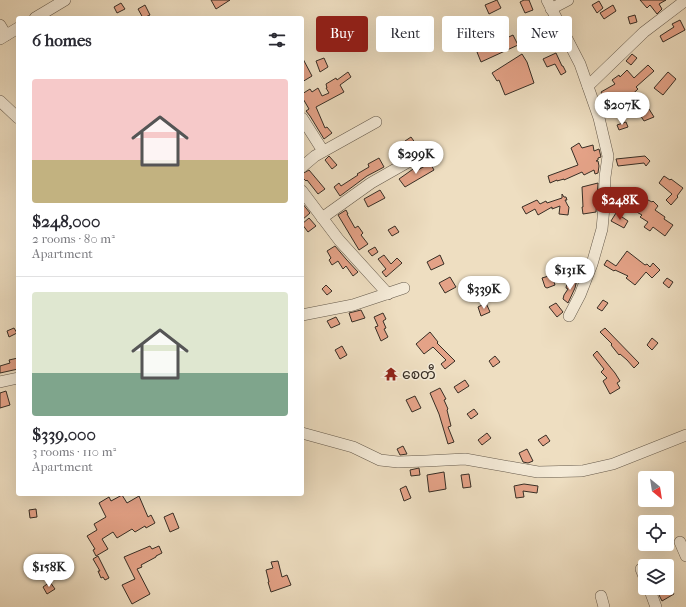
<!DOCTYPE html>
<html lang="en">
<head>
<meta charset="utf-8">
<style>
	:root { --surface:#fff; --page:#f2f2f3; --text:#2b2b33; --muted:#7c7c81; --line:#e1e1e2; --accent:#8f2418 }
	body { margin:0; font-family:"IM FELL French Canon","Noto Sans Myanmar",serif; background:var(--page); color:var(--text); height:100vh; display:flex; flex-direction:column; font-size:15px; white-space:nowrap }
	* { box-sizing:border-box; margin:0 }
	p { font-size:13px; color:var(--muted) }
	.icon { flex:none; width:22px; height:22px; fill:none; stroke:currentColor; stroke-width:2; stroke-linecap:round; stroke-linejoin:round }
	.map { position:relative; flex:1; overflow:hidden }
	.details { position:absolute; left:16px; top:16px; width:288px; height:480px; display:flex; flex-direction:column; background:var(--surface); border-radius:4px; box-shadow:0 4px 16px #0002 }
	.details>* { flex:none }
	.guide { position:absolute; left:316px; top:16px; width:310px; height:36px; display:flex; gap:8px }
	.needle { width:26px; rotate:150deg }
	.buttons { position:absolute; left:638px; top:471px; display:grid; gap:8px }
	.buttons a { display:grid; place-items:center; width:36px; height:36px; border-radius:4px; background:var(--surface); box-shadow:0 4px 16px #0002; font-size:20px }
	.price { position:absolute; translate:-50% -34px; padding:0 9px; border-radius:14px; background:#fff; color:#222; font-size:13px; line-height:26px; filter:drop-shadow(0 1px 2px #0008) }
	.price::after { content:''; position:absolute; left:50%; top:24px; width:12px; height:9px; margin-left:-6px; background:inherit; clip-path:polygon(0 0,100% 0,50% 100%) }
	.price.active { background:var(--accent); color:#fff }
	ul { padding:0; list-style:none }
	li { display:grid; align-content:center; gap:8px; height:212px; padding:0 16px }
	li+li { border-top:1px solid var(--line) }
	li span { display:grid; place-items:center; height:124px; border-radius:4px; color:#555 }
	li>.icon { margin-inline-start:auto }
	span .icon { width:72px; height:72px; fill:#fffc; stroke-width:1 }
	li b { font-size:17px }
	h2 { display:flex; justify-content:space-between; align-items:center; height:48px; padding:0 16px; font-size:17px }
	.chip { padding:0 14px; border-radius:4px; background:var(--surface); box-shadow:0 4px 16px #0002; font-size:14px; line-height:36px }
	.chip.active { background:var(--accent); color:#fff }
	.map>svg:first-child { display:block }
</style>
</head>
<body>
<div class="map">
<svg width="686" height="607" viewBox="0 0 686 607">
	<rect width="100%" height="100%" fill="#eedec1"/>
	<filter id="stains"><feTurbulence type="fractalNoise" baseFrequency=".005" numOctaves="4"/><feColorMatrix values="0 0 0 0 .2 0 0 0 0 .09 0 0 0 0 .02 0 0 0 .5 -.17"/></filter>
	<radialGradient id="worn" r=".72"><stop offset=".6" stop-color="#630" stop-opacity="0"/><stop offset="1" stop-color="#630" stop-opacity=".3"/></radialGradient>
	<g fill="#e4a287" stroke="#372e25">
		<path d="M211 0H230L216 9Z"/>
		<path d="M497 0 501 8 489 14 485 5Z"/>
		<path d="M524 0H529L533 10 525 13 520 2Z"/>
		<path d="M640 0H666L659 4 662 9 657 14 650 5 647 8Z"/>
		<path d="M599 1 603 8 597 13 592 5Z"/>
		<path d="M121 3 125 9 117 13 114 7Z"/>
		<path d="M145 5 150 15 143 18 138 9Z"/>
		<path d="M613 5 616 11 604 19 600 13Z"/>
		<path d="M635 15 637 22 630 24 628 17Z"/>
		<path d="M680 20 685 30 663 42 660 36 674 27 672 24Z"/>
		<path d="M513 35 518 45 481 62 477 52Z"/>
		<path d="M556 53 562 66H563L566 72 561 75 555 64 547 67 543 59Z"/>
		<path d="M522 54 527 62 534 83 505 95 499 80 497 81 492 73Z"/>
		<path d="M632 54 637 58 631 65 626 61Z"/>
		<path d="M302 57 312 76 302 82Z"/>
		<path d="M324 58 328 67 320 72 316 61Z"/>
		<path d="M648 65 654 71 636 87 638 89 623 103 622 101 618 103 619 106 612 109 601 92 615 84 612 80 619 75 620 77 627 70 634 78Z"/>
		<path d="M348 72 351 77 340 85 344 92 316 107 325 128 327 127 332 133 324 139 310 116 306 111 309 109 302 97V94L310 89 312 92 318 88 322 96 329 93 326 88H327L326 84 336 78 337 80Z"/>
		<path d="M668 72 676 79 663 95 654 88Z"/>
		<path d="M649 109 654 117 644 121 640 115Z"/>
		<path d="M626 122 628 127 619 130 617 125Z"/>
		<path d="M411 137 416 144 410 148 405 141Z"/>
		<path d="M579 143 582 148 593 145 594 151 599 149 601 157 598 158V160L596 161H598L599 166 598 173 595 174 594 170 584 175 582 172 564 180V179L557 181V180L550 183 548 176 578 165 571 148Z"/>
		<path d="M329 156 337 165 332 169 325 160Z"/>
		<path d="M645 156 650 161 646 166 644 163 618 166 616 159Z"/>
		<path d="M379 158 384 167 367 176 340 196 334 187 339 183 341 186 358 175 357 174 369 167 368 164Z"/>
		<path d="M430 163 434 170 405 187 399 179 416 167 418 170Z"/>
		<path d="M309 170 325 189 318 194 307 180 306 181 302 177V174Z"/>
		<path d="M664 176 670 180 671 179 683 188 677 196 678 197 671 205 666 200 672 194 659 183Z"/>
		<path d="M598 183 596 212 583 214 582 207H583L582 187Z"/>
		<path d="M380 190 385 198 368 207 364 199Z"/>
		<path d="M562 194 564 197H566L567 200H565L568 206 569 207 568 215 559 214 560 206 552 209V207L538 215 535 209 526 214 522 207 537 200 540 204 546 201 547 203 562 198Z"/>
		<path d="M631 194 637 197 638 195 652 202 653 201 658 206 655 210 665 217 664 219 673 225 665 236 653 227 650 231 644 227 648 222 640 217 642 215 624 205 623 206 611 204V197L621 199 622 198 627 200Z"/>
		<path d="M302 203 310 213 302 220Z"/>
		<path d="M346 210 348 214H347L355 228 358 226 363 233 361 235 368 244 359 250 338 215Z"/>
		<path d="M616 213 628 221 624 228 611 221Z"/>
		<path d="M309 218 316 226 308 232 302 224Z"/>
		<path d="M395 226 399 232 392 236 388 230Z"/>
		<path d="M335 246 346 259 358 272 353 276 346 266 343 269 338 261 332 265 329 260 331 258 327 251Z"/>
		<path d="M375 247 378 252 372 256 368 251Z"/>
		<path d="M627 251 645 265 647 264 650 267 653 263 660 270 652 278 646 272 635 285 626 278 628 276 615 270 614 271 604 265 607 260 616 266Z"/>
		<path d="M384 255 391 264 397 258 402 263 386 277 382 272 386 269 378 259Z"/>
		<path d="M440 255 444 264 431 270 427 262Z"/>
		<path d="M552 275 555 285 547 288 545 287 542 278Z"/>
		<path d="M578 275 575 288 568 303 563 299 564 295 568 289 566 288 567 283 572 284Z"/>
		<path d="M450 277 456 287 445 293 439 283Z"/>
		<path d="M667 278 673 282 669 288 663 283Z"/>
		<path d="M326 285 332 291 327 295 322 289Z"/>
		<path d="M603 300 608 303 602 311 597 308Z"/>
		<path d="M486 303 490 312 481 316 478 307Z"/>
		<path d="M556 303 563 312 557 317 549 307Z"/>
		<path d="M361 310 365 318 352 322 349 313Z"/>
		<path d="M383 313 386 319 383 321 386 328 384 329 388 337 381 341 375 327 378 326 374 317Z"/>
		<path d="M336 317 340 324 331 328 327 321Z"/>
		<path d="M14 328 17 333 9 337 7 331Z"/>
		<path d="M605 328 639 363 634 368 627 360 620 354 619 355 611 345 612 344 600 332Z"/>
		<path d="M430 332 438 342 437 343 455 361 445 369 441 364 446 360 433 347 424 354 416 344Z"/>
		<path d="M652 338 658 343 652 350 647 345Z"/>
		<path d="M342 346 347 355 340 359 335 350Z"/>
		<path d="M597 351 615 373 620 381 617 383 620 388 610 394 603 381 607 378 601 372 604 369 593 355Z"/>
		<path d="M495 356 500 362 493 367 489 361Z"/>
		<path d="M18 358V369L0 373V366L10 363 9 360Z"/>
		<path d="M465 380 469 386 458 393 454 387Z"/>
		<path d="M440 388 446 399 444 400 448 409 447 410 451 426 448 427 454 442 448 444 439 414 430 393Z"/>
		<path d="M6 391 10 405 0 408V393Z"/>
		<path d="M415 396 421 408 412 412 406 400Z"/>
		<path d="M474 409 478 414 471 419 467 414Z"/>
		<path d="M487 433 491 438 482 445 478 440Z"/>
		<path d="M546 435 550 441 543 446 538 440Z"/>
		<path d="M403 446 407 454 400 455 397 449Z"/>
		<path d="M527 449 533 461 528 463 523 462 519 453Z"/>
		<path d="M419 468 420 475 411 476 410 470Z"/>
		<path d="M444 472 446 489 429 492 427 475Z"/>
		<path d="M469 474 471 487 463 488 461 475Z"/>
		<path d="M524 484 538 486 537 493 523 491 524 497 516 498 514 486Z"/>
		<path d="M406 486 411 498 404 501 400 489Z"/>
		<path d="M122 495 127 503 139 496 148 517 151 515 155 523 146 528 145 526 135 532 132 529 117 538 113 532 102 539 108 549 96 556 93 550 95 549 87 536 97 530 94 524 106 517 99 503 109 497 111 501Z"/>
		<path d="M36 509 37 517 30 518 29 510Z"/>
		<path d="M173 513 179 528 170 532 164 517Z"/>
		<path d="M150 546 152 549 159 546 162 553 156 556V557L141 565 142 567 137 569 150 594 132 604 122 585 135 579 124 557Z"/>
		<path d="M98 556 109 578 105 580 103 577 101 578 98 571H100L93 559Z"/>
		<path d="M278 561 282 577 287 575 291 585 271 592 268 582H269L266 570 273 568 271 562Z"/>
		<path d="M50 582 55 589 47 594 43 587Z"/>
		<path d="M666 588 668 591 671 589 674 594 662 601 658 593Z"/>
	</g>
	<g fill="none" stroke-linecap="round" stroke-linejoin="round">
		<g stroke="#655a4c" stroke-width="12">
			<g id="minor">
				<path d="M547 0 580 64 599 118 608 156 605 177 604 207 602 229 592 264 580 295 569 316"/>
				<path d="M551 9 568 0"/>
				<path d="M35 18 65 0"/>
				<path d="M0 25 6 35"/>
				<path d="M0 39 18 28"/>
				<path d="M588 86 644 32 686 0"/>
				<path d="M0 101 18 118"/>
				<path d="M302 118 323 151"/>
				<path d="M302 167 315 156 376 122"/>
				<path d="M302 191 339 240 388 294"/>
				<path d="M322 218 371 183 422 154"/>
				<path d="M302 315 353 305 404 288"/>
				<path d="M0 382 18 378"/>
				<path d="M302 433 353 447 380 460 398 462 426 461 465 459 538 472 582 471 613 464 686 435"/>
				<path d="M680 542 686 556"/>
				<path d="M641 569 645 579"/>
				<path d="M649 588 656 607"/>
				<path d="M601 596 604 607"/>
			</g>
		</g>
		<use href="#minor" stroke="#f4ead7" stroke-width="11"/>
	</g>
	<defs>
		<g id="temple-bare" transform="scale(1.08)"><path d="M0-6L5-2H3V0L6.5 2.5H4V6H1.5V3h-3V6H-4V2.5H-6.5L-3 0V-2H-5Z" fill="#8f2418" stroke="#f4ead7" stroke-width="2.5" paint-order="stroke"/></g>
	</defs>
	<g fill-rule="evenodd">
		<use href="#temple-bare" x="391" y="374"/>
	</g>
	<g text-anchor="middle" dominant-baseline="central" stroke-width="3" stroke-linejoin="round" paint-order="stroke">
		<g font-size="14" fill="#372e25" stroke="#f4ead7" text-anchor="start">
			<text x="402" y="374">စေတီ</text>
		</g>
	</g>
	<rect width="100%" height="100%" filter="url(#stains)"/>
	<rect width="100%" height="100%" fill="url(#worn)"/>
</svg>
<div class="buttons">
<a><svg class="needle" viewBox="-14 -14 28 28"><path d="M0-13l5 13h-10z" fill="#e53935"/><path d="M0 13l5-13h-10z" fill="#7c7c81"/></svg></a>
<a><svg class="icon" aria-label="locate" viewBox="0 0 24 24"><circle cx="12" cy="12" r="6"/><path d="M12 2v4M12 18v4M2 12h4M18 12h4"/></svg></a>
<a><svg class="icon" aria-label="layers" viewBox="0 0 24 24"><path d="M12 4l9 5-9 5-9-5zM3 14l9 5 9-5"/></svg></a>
</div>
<b class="price" style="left:622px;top:126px">$207K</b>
<b class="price" style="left:416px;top:175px">$299K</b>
<b class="price active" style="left:620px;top:221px">$248K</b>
<b class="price" style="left:570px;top:291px">$131K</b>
<b class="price" style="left:484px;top:310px">$339K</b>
<b class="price" style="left:49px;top:588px">$158K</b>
<div class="guide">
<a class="chip active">Buy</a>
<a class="chip">Rent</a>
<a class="chip">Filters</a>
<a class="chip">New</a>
</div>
<section class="details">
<h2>6 homes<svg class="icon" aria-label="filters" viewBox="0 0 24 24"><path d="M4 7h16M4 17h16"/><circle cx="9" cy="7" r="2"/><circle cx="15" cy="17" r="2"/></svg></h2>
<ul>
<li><span style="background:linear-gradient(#f6c9c9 65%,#c2b280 0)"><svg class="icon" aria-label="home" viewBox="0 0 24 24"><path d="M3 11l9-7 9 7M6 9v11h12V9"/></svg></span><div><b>$248,000</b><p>2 rooms · 80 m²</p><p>Apartment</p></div></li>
<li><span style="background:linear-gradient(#dfe7d0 65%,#7fa58c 0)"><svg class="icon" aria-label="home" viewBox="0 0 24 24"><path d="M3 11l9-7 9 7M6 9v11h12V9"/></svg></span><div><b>$339,000</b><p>3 rooms · 110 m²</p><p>Apartment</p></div></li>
</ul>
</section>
</div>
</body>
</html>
